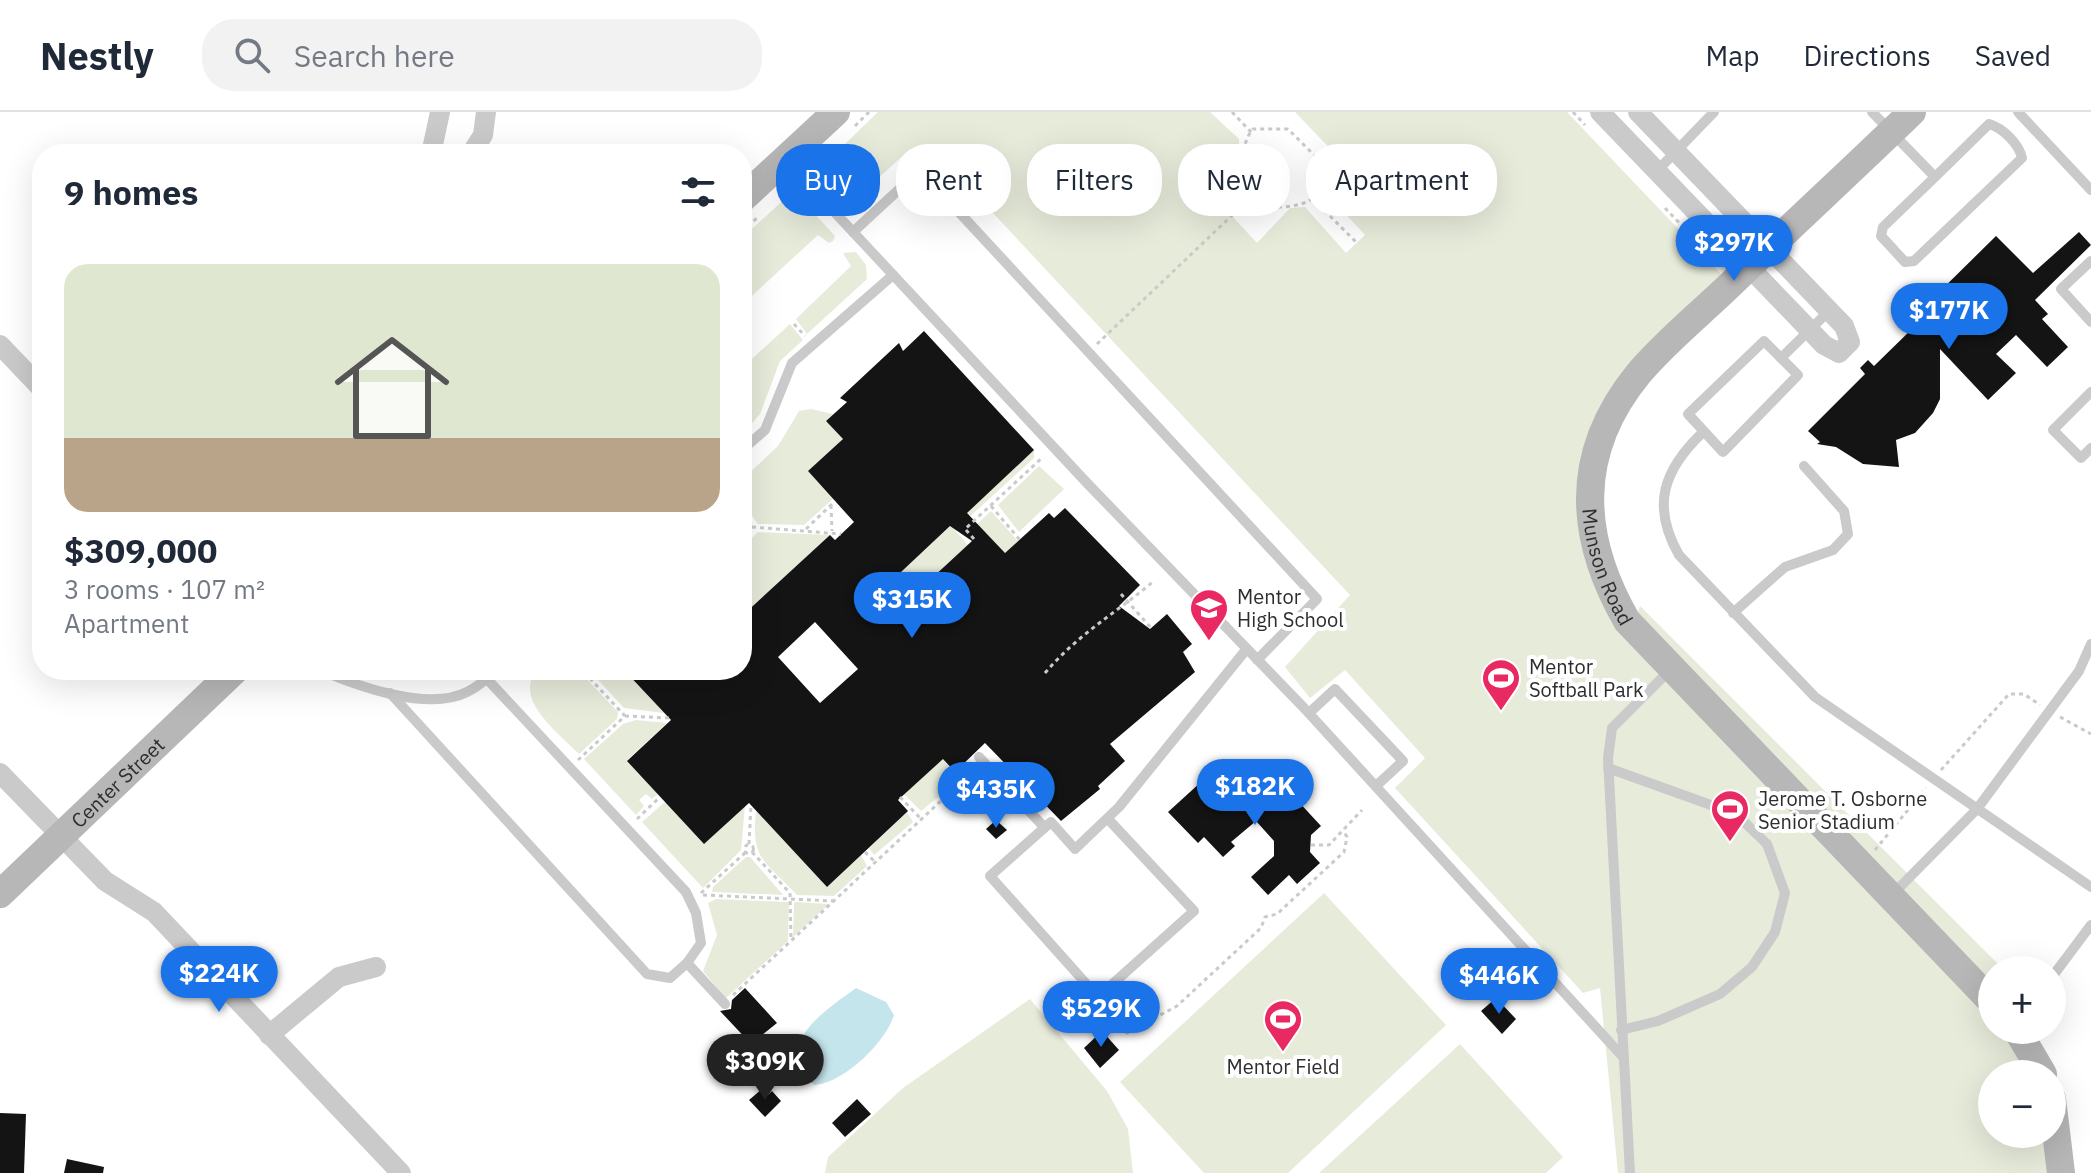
<!DOCTYPE html>
<html lang="en">
<head>
<meta charset="utf-8">
<style>
	:root { --surface:#fff; --page:#f2f2f3; --text:#1f2937; --muted:#747a83; --line:#e0e1e3; --accent:#1a73e8 }
	body { margin:0; font-family:"IBM Plex Sans",sans-serif; background:var(--page); color:var(--text); height:100vh; display:flex; flex-direction:column; font-size:30px; white-space:nowrap }
	* { box-sizing:border-box; margin:0 }
	p { font-size:26px; color:var(--muted) }
	.icon { flex:none; width:44px; height:44px; fill:none; stroke:currentColor; stroke-width:2; stroke-linecap:round; stroke-linejoin:round }
	.map { position:relative; flex:1; overflow:hidden }
	.sheet { position:absolute; left:32px; top:32px; width:720px; height:536px; display:flex; flex-direction:column; background:var(--surface); border-radius:32px; box-shadow:0 8px 32px #0002 }
	.sheet>* { flex:none }
	.hud { position:absolute; left:776px; top:32px; width:760px; height:72px; display:flex; gap:16px }
	.controls { position:absolute; left:1978px; top:844px; display:grid; gap:16px }
	.controls a { display:grid; place-items:center; width:88px; height:88px; border-radius:50%; background:var(--surface); box-shadow:0 8px 32px #0002; font-size:40px }
	.price { position:absolute; translate:-50% -68px; padding:0 18px; border-radius:28px; background:var(--accent); color:#fff; font-size:26px; line-height:52px; filter:drop-shadow(0 2px 4px #0008) }
	.price::after { content:''; position:absolute; left:50%; top:48px; width:24px; height:18px; margin-left:-12px; background:inherit; clip-path:polygon(0 0,100% 0,50% 100%) }
	.price.on { background:#222; color:#fff }
	ul { padding:0; list-style:none }
	li { display:grid; align-content:center; gap:16px; height:424px; padding:0 32px }
	li+li { border-top:2px solid var(--line) }
	li span { display:grid; place-items:center; height:248px; border-radius:24px; color:#555 }
	li>.icon { margin-inline-start:auto }
	span .icon { width:144px; height:144px; fill:#fffc; stroke-width:1 }
	li b { font-size:34px }
	h2 { display:flex; justify-content:space-between; align-items:center; height:96px; padding:0 32px; font-size:34px }
	.pill { padding:0 28px; border-radius:32px; background:var(--surface); box-shadow:0 8px 32px #0002; font-size:28px; line-height:72px }
	.pill.on { background:var(--accent); color:#fff }
	header { display:flex; align-items:center; gap:48px; box-sizing:border-box; height:112px; padding:0 40px; background:var(--surface); border-bottom:2px solid var(--line) }
	header strong { font-size:38px }
	nav { display:flex; gap:44px; margin-inline-start:auto; font-size:28px }
	.search { width:560px; height:72px; background:var(--page); display:flex; align-items:center; gap:20px; box-sizing:border-box; padding:0 28px; border-radius:32px; color:var(--muted); font-size:30px }
	.map>svg:first-child { display:block }
</style>
</head>
<body>
<header>
<strong>Nestly</strong>
<div class="search"><svg class="icon" aria-label="search" viewBox="0 0 24 24"><circle cx="10" cy="10" r="6"/><path d="M15 15l6 6"/></svg>Search here</div>
<nav><a>Map</a><a>Directions</a><a>Saved</a></nav>
</header>
<div class="map">
<svg width="2091" height="1061" viewBox="0 0 2091 1061">
	<rect width="100%" height="100%" fill="#fff"/>
	<g fill="#e7ebda">
		<path d="M878 0H1210L1239 27V45L1205 75 1257 131 1290 96 1305 95 1346 141 1365 123 1324 79V63L1341 48 1295 0H1567L1724 165 1587 331 1629 524 1640 494 2003 857 1992 858V918H2009L2030 962H1992V1022H2047L2050 1061H1618L1600 876 1583 881 1395 676 1425 646 1345 558 1310 586 1285 555 1350 483 934 38 922 45 910 37 859 84 868 95 860 102 853 101 817 59Z"/>
		<path d="M790 82 802 88 835 124 833 129 829 131 818 123 742 193V126Z"/>
		<path d="M856 140 866 153 867 167 807 222 796 207 851 154 843 141Z"/>
		<path d="M790 212 803 228 780 249 760 302 742 323V256Z"/>
		<path d="M811 297 833 302 826 309 843 327 808 359 833 387 804 413 758 412 750 401 742 400V368L778 334 799 299Z"/>
		<path d="M1034 338V346L955 418 968 433 918 479 895 454 909 452Z"/>
		<path d="M1039 354 1064 377 1019 420 998 393Z"/>
		<path d="M991 399 1018 429 1005 441 977 412Z"/>
		<path d="M758 420 830 423 743 503 747 431Z"/>
		<path d="M385 558H476C446 571 416 570 385 558Z"/>
		<path d="M537 558H578L618 600 617 607 579 642C560 622 512 587 537 558Z"/>
		<path d="M589 558H624L664 601 624 596Z"/>
		<path d="M636 608 667 611 627 648 658 682 652 687 646 682 639 688 644 694 636 703 584 647 623 612Z"/>
		<path d="M943 647 959 668 921 699 904 682Z"/>
		<path d="M665 690 745 694 741 738 703 776 642 710Z"/>
		<path d="M756 699 827 775 861 743 867 754 834 784 797 783C764 748 751 748 756 699Z"/>
		<path d="M907 700 913 710 874 743 869 736Z"/>
		<path d="M746 745H750L783 783 712 780 713 775Z"/>
		<path d="M1324 781 1446 913 1288 1061H1204L1120 970Z"/>
		<path d="M716 787 789 790 788 829 726 886 703 859 717 823 708 791Z"/>
		<path d="M794 791 796 790 829 792 793 825Z"/>
		<path d="M1030 887 1107 979 1128 1017 1133 1061H825L828 1045 903 976Z"/>
		<path d="M1460 932 1563 1045 1546 1061H1319Z"/>
	</g>
	<path fill="#c5e5ec" d="M856 876 886 890 894 903C886 930 843 972 814 973L798 957C787 921 832 894 856 876Z"/>
	<g fill="#141414" fill-rule="evenodd">
		<path d="M2079 120 2091 133 2035 188 2048 202 2042 207 2068 235 2047 255 2016 223 1996 242 2016 261 1988 288 1940 237V287L1933 301 1915 321 1896 328 1899 355 1863 352 1836 335 1817 332 1820 330 1808 319 1865 262 1860 256 1868 248 1874 254 1917 212 1910 200 1921 189 1925 194 1996 124 2033 161Z"/>
		<path d="M924 219 1034 338 967 401 1005 441 1049 401 1054 406 1065 396 1140 473 1119 494 1150 517 1167 502 1192 532 1183 540 1195 560 1110 632 1125 649 1098 674 1100 677 1061 709 985 631 955 660 943 647 898 688 908 699 827 775 749 691 704 732 627 649 671 608 624 558H742V513L748 508 743 503 830 423 835 428 854 410 808 359 843 327 826 309 847 290 840 286 899 231 903 239ZM950 414 972 429 918 479 901 460ZM815 510 858 557 820 591 778 545Z"/>
		<path d="M1272 661 1321 714 1311 723 1310 740 1320 751 1297 772 1289 763 1268 783 1251 765 1274 744V729L1256 709 1231 730 1235 734 1223 745 1204 725 1198 731 1168 700 1201 670 1223 695 1248 673 1253 679Z"/>
		<path d="M996 708 1007 718 996 727 986 717Z"/>
		<path d="M745 876 777 911 751 932 720 899 731 897 732 888Z"/>
		<path d="M1496 886 1516 907 1502 922 1481 899Z"/>
		<path d="M1102 919 1119 938 1100 956 1084 936Z"/>
		<path d="M762 977 768 983 772 979 781 989 765 1005 749 988Z"/>
		<path d="M857 987 871 1002 845 1025 832 1011Z"/>
		<path d="M0 1001 26 1002 24 1061H0Z"/>
		<path d="M67 1047 104 1055 103 1061H64Z"/>
	</g>
	<g fill="none" stroke-linecap="round" stroke-linejoin="round">
		<g stroke="#cacaca" stroke-width="3" stroke-dasharray="4 4" stroke-linecap="butt">
			<path d="M1232 0 1251 20"/>
			<path d="M1573 0 1585 13"/>
			<path d="M855 14 869 0"/>
			<path d="M1313 87 1356 130"/>
			<path d="M1665 96 1721 154"/>
			<path d="M742 120 759 104"/>
			<path d="M794 212 805 224"/>
			<path d="M1097 232 1245 91C1242 70 1238 34 1253 17H1288L1318 47 1317 83C1300 99 1267 96 1245 91"/>
			<path d="M831 393 832 419"/>
			<path d="M991 394 1020 428"/>
			<path d="M742 406 748 407 752 414 749 421 742 423"/>
			<path d="M752 415 841 422"/>
			<path d="M806 417 835 389"/>
			<path d="M974 427 965 417 1043 345"/>
			<path d="M742 446 743 423"/>
			<path d="M1121 482 1151 516"/>
			<path d="M1045 561C1077 523 1117 500 1154 469"/>
			<path d="M625 604 669 606"/>
			<path d="M2060 605 2091 622"/>
			<path d="M578 648 625 604 582 558"/>
			<path d="M1941 658 2009 582H2024L2040 593"/>
			<path d="M900 685 921 707"/>
			<path d="M637 707 660 685"/>
			<path d="M749 732 751 693"/>
			<circle cx="749" cy="737" r="4.5"/>
			<path d="M1311 733H1329L1362 698"/>
			<path d="M1875 738 1926 676"/>
			<path d="M752 740 790 781 791 829"/>
			<path d="M865 740 875 750"/>
			<path d="M701 781 746 740"/>
			<path d="M703 783 834 789"/>
			<path d="M733 883 973 659"/>
			<path d="M1102 898 1127 921 1177 894 1261 816 1265 805 1277 802 1344 740 1347 725 1343 718"/>
		</g>
		<g stroke="#cacaca" stroke-width="10">
			<path d="M1872 0 1935 65 1989 12C2003 16 2019 32 2022 46L1914 149 1905 150 1881 124 1883 115 1935 65"/>
			<path d="M2018 0 2091 78"/>
			<path d="M786 48 1087 371 1305 597 1623 945"/>
			<path d="M1657 59 1714 0"/>
			<path d="M853 120 920 58 1317 487 1257 548"/>
			<path d="M2091 149 2061 177 2091 210"/>
			<path d="M1764 229 1798 263 1723 340 1688 302Z"/>
			<path d="M1781 246 1829 199"/>
			<path d="M2091 280 2053 318 2081 346 2091 336"/>
			<path d="M1703 320C1663 358 1651 394 1679 443L1815 585 2091 775"/>
			<path d="M742 338 765 318 792 251 893 163"/>
			<path d="M1733 501 1785 455 1833 438 1848 422 1844 399 1804 354"/>
			<path d="M320 558C357 574 428 600 467 580 478 575 488 566 497 558"/>
			<path d="M390 581 647 862 670 866 687 851 701 831 696 801 686 780 487 567"/>
			<path d="M1309 601 1335 577 1403 649 1376 674"/>
			<path d="M979 645 1044 715"/>
			<path d="M1608 656 1736 702 1767 732 1785 781 1775 820 1752 855 1720 882 1658 909 1621 918"/>
			<path d="M1108 707 1194 799 1098 885 990 764 1051 710 1075 737 1119 695 1245 539"/>
			<path d="M1891 784 1977 697 2079 559 2091 532"/>
			<path d="M687 851 725 892"/>
			<path d="M2052 865 2091 813"/>
			<path d="M1630 1061 1608 646 1612 616 1669 559"/>
		</g>
		<g stroke="#cacaca" stroke-width="20">
			<path d="M1600 0 1824 233 1839 241 1850 230 1844 214 1638 0"/>
			<path d="M431 42 440 0"/>
			<path d="M471 42 483 23 486 0"/>
			<path d="M0 233 42 277"/>
			<path d="M0 661 105 769 154 800 401 1061"/>
			<path d="M269 923 339 865 376 855"/>
		</g>
		<g stroke="#b7b7b7" stroke-width="28">
			<path id="s1" d="M1912 0C1852 58 1791 114 1731 172 1701 201 1666 229 1639 261 1574 340 1578 424 1627 509L1992 890"/>
			<path d="M742 87 836 0"/>
			<path id="s2" d="M0 782 235 558"/>
			<path d="M2017 918 2043 962"/>
			<path d="M2052 987 2061 1061"/>
		</g>
	</g>
	<defs>
		<g id="school-pin" transform="scale(2)"><path d="M0 17L-7.5 6A9.5 9.5 0 1 1 7.5 6Z" fill="#e92962" stroke="#fff"/><path d="M0-5L7-2L0 1L-7-2ZM-4 1L0 2.5L4 1V4Q0 6-4 4Z" fill="#fff"/></g>
		<g id="stadium-pin" transform="scale(2)"><path d="M0 17L-7.5 6A9.5 9.5 0 1 1 7.5 6Z" fill="#e92962" stroke="#fff"/><path d="M0-5a6.5 5 0 1 0 0 10a6.5 5 0 1 0 0-10ZM-3.5-1.8h7v3.6h-7Z" fill="#fff"/></g>
	</defs>
	<g fill-rule="evenodd">
		<use href="#school-pin" x="1209" y="496"/>
		<use href="#stadium-pin" x="1501" y="566"/>
		<use href="#stadium-pin" x="1730" y="697"/>
		<use href="#stadium-pin" x="1283" y="907"/>
	</g>
	<g text-anchor="middle" dominant-baseline="central" stroke-width="8" stroke-linejoin="round" paint-order="stroke">
		<g font-size="20" fill="#2d2d2d" stroke="#fff">
			<text stroke="none"><textPath href="#s1" startOffset="586">Munson Road</textPath></text>
			<text stroke="none"><textPath href="#s2" startOffset="162">Center Street</textPath></text>
		</g>
		<g font-size="20" fill="#2d2d2d" stroke="#fff" text-anchor="start">
			<text x="1237" y="484">Mentor<tspan x="1237" dy="23">High School</tspan></text>
			<text x="1529" y="554">Mentor<tspan x="1529" dy="23">Softball Park</tspan></text>
			<text x="1758" y="686">Jerome T. Osborne<tspan x="1758" dy="23">Senior Stadium</tspan></text>
			<text x="1283" y="954" text-anchor="middle">Mentor Field</text>
		</g>
	</g>
</svg>
<div class="controls">
<a>+</a>
<a>−</a>
</div>
<b class="price" style="left:1734px;top:171px">$297K</b>
<b class="price" style="left:1949px;top:239px">$177K</b>
<b class="price" style="left:912px;top:528px">$315K</b>
<b class="price" style="left:1255px;top:715px">$182K</b>
<b class="price" style="left:996px;top:718px">$435K</b>
<b class="price" style="left:219px;top:902px">$224K</b>
<b class="price" style="left:1499px;top:904px">$446K</b>
<b class="price" style="left:1101px;top:937px">$529K</b>
<b class="price on" style="left:765px;top:990px">$309K</b>
<div class="hud">
<a class="pill on">Buy</a>
<a class="pill">Rent</a>
<a class="pill">Filters</a>
<a class="pill">New</a>
<a class="pill">Apartment</a>
</div>
<section class="sheet">
<h2>9 homes<svg class="icon" aria-label="filters" viewBox="0 0 24 24"><path d="M4 7h16M4 17h16"/><circle cx="9" cy="7" r="2"/><circle cx="15" cy="17" r="2"/></svg></h2>
<ul>
<li><span style="background:linear-gradient(#dfe7d0 70%,#b9a48a 0)"><svg class="icon" aria-label="home" viewBox="0 0 24 24"><path d="M3 11l9-7 9 7M6 9v11h12V9"/></svg></span><div><b>$309,000</b><p>3 rooms · 107 m²</p><p>Apartment</p></div></li>
</ul>
</section>
</div>
</body>
</html>
